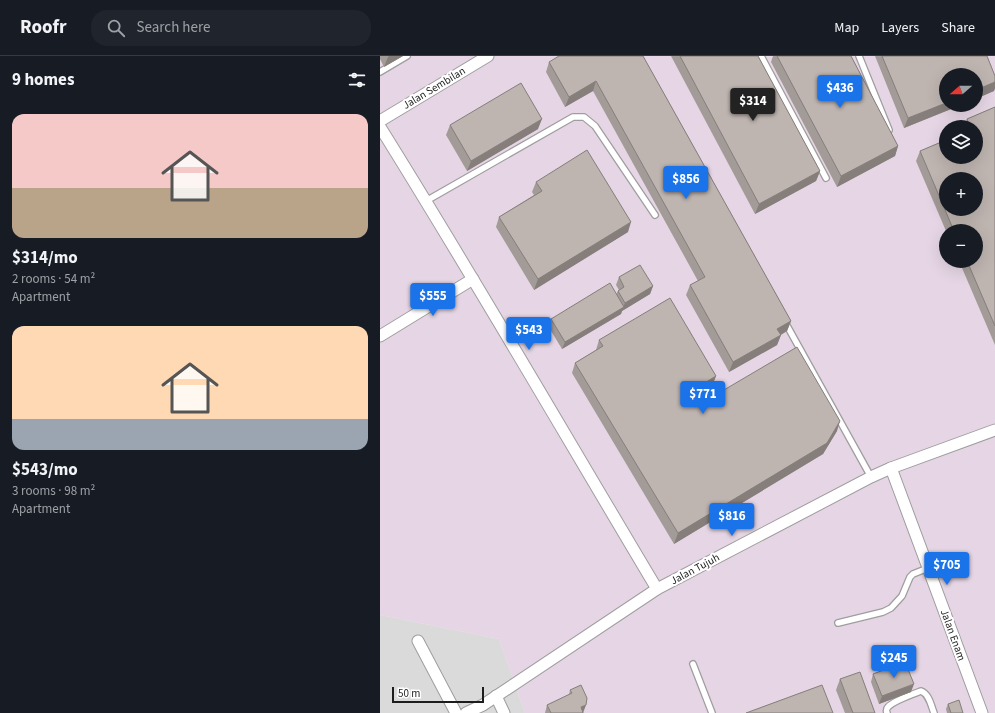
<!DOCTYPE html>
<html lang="en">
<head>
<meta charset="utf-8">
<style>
	:root { --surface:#171b24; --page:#20242c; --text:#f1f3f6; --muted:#9ea1a6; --line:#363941; --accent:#1a73e8 }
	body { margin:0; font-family:"Source Sans 3",sans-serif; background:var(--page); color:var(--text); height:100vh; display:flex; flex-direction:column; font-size:15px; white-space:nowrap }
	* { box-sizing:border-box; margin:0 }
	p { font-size:13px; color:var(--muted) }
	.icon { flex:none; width:22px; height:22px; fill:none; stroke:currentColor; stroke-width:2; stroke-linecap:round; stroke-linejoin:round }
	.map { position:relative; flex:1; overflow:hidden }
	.sheet { display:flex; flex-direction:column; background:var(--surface); width:380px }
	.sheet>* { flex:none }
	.needle { width:26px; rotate:250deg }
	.tools { position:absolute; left:559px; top:12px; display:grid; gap:8px }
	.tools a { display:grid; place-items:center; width:44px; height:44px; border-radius:50%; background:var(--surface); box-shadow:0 4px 16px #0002; font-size:20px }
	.scale { position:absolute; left:12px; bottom:10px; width:92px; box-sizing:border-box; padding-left:4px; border:2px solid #1d1d1d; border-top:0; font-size:11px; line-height:14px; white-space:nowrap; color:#1d1d1d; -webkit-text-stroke:3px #fff; paint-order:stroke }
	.price { position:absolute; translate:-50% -34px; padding:0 9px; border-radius:4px; background:var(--accent); color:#fff; font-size:13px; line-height:26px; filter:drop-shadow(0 1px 2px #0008) }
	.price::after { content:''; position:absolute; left:50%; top:24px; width:12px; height:9px; margin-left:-6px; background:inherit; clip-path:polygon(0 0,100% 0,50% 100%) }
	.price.selected { background:#222; color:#fff }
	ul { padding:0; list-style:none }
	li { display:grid; align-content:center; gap:8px; height:212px; padding:0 12px }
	li span { display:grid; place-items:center; height:124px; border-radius:12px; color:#555 }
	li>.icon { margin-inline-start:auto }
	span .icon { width:72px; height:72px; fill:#fffc; stroke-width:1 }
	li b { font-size:17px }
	h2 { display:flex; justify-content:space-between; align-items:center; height:48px; padding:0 12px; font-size:17px }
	header { display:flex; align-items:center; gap:24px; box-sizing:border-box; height:56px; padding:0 20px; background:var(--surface); border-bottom:1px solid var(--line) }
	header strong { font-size:19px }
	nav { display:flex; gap:22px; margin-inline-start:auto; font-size:14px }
	.search { width:280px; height:36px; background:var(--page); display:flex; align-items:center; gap:10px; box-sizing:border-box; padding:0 14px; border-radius:16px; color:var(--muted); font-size:15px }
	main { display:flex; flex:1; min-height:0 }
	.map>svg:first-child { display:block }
</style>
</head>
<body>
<header>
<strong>Roofr</strong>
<div class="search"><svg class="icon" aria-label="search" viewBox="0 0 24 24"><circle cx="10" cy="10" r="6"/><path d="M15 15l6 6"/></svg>Search here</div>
<nav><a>Map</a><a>Layers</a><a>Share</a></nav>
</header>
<main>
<section class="sheet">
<h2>9 homes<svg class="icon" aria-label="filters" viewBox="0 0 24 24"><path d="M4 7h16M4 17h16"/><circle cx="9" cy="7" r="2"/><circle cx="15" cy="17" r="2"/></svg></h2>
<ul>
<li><span style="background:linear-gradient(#f6c9c9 60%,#b9a48a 0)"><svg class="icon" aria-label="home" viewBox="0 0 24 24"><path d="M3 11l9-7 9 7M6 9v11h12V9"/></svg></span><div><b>$314/mo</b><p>2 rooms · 54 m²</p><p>Apartment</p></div></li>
<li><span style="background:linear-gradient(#ffd9b3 75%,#9aa5b1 0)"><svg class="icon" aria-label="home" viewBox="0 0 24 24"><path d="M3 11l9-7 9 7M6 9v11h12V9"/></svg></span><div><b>$543/mo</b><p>3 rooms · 98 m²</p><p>Apartment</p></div></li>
</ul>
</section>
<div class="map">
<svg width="615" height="657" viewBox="0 0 615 657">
	<rect width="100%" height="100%" fill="#eee9e3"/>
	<path fill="#dbdada" d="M0 559 119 583 145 657H0Z"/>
	<path fill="#e6d6e5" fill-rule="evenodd" d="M0 0H615V657H145L119 583 0 559ZM566 19H596V49H566ZM566 71H596V101H566ZM566 123H596V153H566ZM566 175H596V205H566Z"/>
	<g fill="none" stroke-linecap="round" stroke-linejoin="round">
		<g stroke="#9e9e9e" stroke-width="8">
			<g id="lane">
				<path d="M381 0 446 122"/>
				<path d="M479 0 509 74"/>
				<path d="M0 16 27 0"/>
				<path d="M46 145 193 61H204L215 70 275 159"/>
				<path d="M405 266 491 421"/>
				<path d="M458 567 503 556 511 552 522 540 530 521 533 518 548 512"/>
				<path d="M313 608 332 657"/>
				<path d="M507 657C506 654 506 653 508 651 513 645 533 638 541 635 549 638 551 649 554 657"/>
			</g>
		</g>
		<g stroke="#9e9e9e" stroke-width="13">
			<g id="street">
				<path d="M0 65 108 0"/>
				<path d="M0 71C95 223 185 379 277 533"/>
				<path d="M0 280 93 223"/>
				<path d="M511 412 602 657"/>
				<path d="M38 585 76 657"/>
				<path d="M116 640 124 657"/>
				<path d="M86 657 103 649 277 533 491 421 511 412 615 374"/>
			</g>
		</g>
		<use href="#lane" stroke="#fff" stroke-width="5.5"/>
		<use href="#street" stroke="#fff" stroke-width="11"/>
	</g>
	<g fill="#a39b97">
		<path d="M0 0H23L4 11 0 3Z"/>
		<path d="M263 0 411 265 407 275 401 279 397 289 349 316 306 239 310 229 318 225 213 35 185 51 166 16 169 6Z"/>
		<path d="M291 0H378L440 115 436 125 375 158Z"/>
		<path d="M393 0H471L518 90 515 100 457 131 391 6Z"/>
		<path d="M495 0H607L615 20V32L614 35 566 49H581L524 72Z"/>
		<path d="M615 51V289L579 205H596V175H566L536 105 540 95 596 71H584L587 63Z"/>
		<path d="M70 69 158 73 87 115 66 79Z"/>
		<path d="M156 126 248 176 154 234 116 171 119 161 154 139 152 136Z"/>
		<path d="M239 221 273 230 270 238 242 255 241 258 182 293 168 270 171 263 236 238 238 235 239 234 236 229Z"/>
		<path d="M219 284 336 320 332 330 311 344 315 351 457 375 443 398 294 488 192 317 195 307 216 294Z"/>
		<path d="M493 618 531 636 499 648 491 626Z"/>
		<path d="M460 623 495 657H465L456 634Z"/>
		<path d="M190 634 203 657H165L167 649 189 639Z"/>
		<path d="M568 648 583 657H567L566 653Z"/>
	</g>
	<g fill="#857e7b">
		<path d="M9 0H23L4 11 8 1Z"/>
		<path d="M216 25 213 35 185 51 189 41Z"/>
		<path d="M615 26V32L614 35 596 43V34Z"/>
		<path d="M566 47V49H581L524 72 528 62Z"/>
		<path d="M162 63 158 73 87 115 91 105Z"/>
		<path d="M518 90 515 100 457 131 461 120Z"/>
		<path d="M440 115 436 125 375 158 379 148Z"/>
		<path d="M251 166 248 176 154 234 158 223Z"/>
		<path d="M273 230 270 238 242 255 241 258 182 293 185 286 243 251 245 247Z"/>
		<path d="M411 265 407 275 393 283 397 273Z"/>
		<path d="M401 279 397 289 349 316 353 306Z"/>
		<path d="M336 320 332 330 303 348 307 338Z"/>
		<path d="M460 365 457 375 443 398 294 488 298 477Z"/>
		<path d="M534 628 531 636 499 648 502 640Z"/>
		<path d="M206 649 203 657 201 651Z"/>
	</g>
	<g fill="#beb4b0" stroke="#857e7b" fill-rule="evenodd">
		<path d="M179 0H263L411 265 397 273 401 279 353 306 310 229 325 221 216 25 189 41 169 6Z"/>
		<path d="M300 0H378L440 115 379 148Z"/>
		<path d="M397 0H471L518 90 461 120Z"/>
		<path d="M502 0H607L615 20V26L596 34V19H566V47L528 62Z"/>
		<path d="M141 27 162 63 91 105 70 69Z"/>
		<path d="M615 51V270L587 205H596V175H574L540 95 566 84V101H596V71H590L587 63ZM566 123H596V153H566Z"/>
		<path d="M207 94 251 166 158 223 119 161 162 135 156 126Z"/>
		<path d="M260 209 273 230 245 247 238 235 244 231 239 221Z"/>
		<path d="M230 227 244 251 185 286 171 263Z"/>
		<path d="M290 242 336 320 307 338 315 351 417 291 460 365 447 387 298 477 195 307 223 290 219 284Z"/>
		<path d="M525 606 534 628 502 640 493 618Z"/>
		<path d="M480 616 495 657H473L460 623Z"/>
		<path d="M201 629 207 642 206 649 201 651 203 657H171L167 649 192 637 190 634Z"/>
		<path d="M442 629 453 657H366Z"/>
		<path d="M579 644 583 657H571L568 648Z"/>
	</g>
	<g text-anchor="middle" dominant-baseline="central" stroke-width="4" stroke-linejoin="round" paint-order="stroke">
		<g font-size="11" fill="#1d1d1d" stroke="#fff">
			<text transform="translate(54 32) rotate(-31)">Jalan Sembilan</text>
			<text transform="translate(315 513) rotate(-28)">Jalan Tujuh</text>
			<text transform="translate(573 579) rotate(70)">Jalan Enam</text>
		</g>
	</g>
</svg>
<div class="tools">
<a><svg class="needle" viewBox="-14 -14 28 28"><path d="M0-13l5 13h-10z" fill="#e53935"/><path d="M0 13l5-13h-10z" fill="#9ea1a6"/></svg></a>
<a><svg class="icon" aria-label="layers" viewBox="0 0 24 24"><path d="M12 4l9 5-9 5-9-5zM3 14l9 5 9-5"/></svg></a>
<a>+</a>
<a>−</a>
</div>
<div class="scale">50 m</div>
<b class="price" style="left:460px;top:53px">$436</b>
<b class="price selected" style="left:373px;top:66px">$314</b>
<b class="price" style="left:306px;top:144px">$856</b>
<b class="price" style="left:53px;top:261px">$555</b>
<b class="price" style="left:149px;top:295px">$543</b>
<b class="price" style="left:323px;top:359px">$771</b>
<b class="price" style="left:352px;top:481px">$816</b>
<b class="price" style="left:567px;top:530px">$705</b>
<b class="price" style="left:514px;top:623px">$245</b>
</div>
</main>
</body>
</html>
